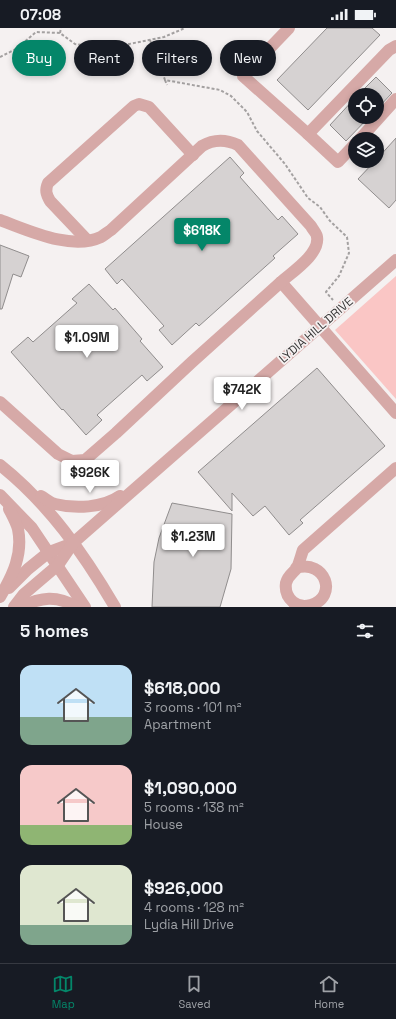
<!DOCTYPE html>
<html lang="en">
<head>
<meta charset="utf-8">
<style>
	:root { --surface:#171b24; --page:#242831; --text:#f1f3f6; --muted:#9ea1a6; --line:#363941; --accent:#048669 }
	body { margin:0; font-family:"Space Grotesk",sans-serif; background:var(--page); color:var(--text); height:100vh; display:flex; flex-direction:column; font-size:15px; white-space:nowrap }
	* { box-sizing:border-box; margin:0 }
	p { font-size:13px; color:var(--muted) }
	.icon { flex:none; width:22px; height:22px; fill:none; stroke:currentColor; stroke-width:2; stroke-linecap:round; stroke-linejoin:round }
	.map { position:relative; height:579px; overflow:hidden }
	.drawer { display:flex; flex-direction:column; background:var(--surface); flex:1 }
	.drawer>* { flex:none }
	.hud { position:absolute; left:12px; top:12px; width:372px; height:36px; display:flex; gap:8px }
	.tools { position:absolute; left:348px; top:60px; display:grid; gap:8px }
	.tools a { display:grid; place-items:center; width:36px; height:36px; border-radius:50%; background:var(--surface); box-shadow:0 2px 6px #0003; font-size:20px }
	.price { position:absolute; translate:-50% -34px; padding:0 9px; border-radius:4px; background:#fff; color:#222; font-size:13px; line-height:26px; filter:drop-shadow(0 1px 2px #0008) }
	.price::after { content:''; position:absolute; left:50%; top:24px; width:12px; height:9px; margin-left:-6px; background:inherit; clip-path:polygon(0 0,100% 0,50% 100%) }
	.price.current { background:var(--accent); color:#fff }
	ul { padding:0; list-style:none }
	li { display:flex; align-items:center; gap:12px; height:100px; padding:0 20px }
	li span { display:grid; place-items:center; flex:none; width:112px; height:80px; border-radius:12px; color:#555 }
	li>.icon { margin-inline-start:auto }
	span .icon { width:48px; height:48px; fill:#fffc; stroke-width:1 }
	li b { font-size:17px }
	h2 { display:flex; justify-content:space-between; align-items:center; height:48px; padding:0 20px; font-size:17px }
	.pill { padding:0 14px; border-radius:18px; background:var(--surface); box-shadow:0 2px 6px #0003; font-size:14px; line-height:36px }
	.pill.current { background:var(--accent); color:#fff }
	.status { display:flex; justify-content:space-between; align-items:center; height:28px; padding:0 20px; background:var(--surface); direction:ltr }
	.status svg { height:11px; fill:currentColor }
	.dock { display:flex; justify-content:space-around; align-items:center; height:56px; border-top:1px solid var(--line); background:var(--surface); font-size:11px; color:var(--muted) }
	.dock a { display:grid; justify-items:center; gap:2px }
	.dock .current { color:var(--accent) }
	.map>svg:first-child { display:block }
</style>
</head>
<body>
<div class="status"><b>07:08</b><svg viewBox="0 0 49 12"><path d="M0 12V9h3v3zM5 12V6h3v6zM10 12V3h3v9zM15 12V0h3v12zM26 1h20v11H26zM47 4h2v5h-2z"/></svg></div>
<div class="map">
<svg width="396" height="579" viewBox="0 0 396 579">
	<rect width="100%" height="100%" fill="#f5f1f1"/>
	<path fill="#fac6c5" d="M396 248V371L335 302Z"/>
	<g fill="#d6d2d2" stroke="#908d8d">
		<path d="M327 0H372L380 7 308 82 277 52Z"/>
		<path d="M376 49 392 65 377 81V67H358Z"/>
		<path d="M355 70V89H369L346 113 330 97Z"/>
		<path d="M396 110V172L389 180 358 151 375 133H377V131Z"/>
		<path d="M230 129 244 145 240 149 278 192 282 188 298 206 273 228 275 230 199 298 196 295 172 317 159 302 164 298 122 251 117 256 105 241Z"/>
		<path d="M0 217 29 228 21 249 13 246 2 281H0Z"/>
		<path d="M89 256 113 282 115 280 142 311 140 313 163 339 147 353 142 347 97 387 102 392 86 407 63 381 62 382 11 324 28 309 33 314 77 275 72 271Z"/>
		<path d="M317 340 385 418 300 492 303 495 289 507 265 478 253 488 232 465V483L198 444Z"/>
		<path d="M172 475 232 486 231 541 220 579H152L154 534 159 510Z"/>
	</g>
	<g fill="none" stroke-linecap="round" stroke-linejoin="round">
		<g stroke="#a4a1a1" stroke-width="2" stroke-dasharray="3 2" stroke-linecap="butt">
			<path d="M60 5 61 0"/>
			<path d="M150 12 165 52 220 62 231 68 247 84 257 103 285 136 308 170 320 179 330 193 347 209 349 225 339 248 326 264 333 272"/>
			<path d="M0 29 16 21 36 4 60 5 75 16 92 18 124 17 164 9 185 0"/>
			<path d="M165 52 167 57"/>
		</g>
		<g stroke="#d6a9a7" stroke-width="12">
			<path d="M289 0 243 48 308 106 389 22 396 18"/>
			<path d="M308 106 338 134 355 116"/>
			<path d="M360 111 396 71"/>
			<path d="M0 192C28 202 71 223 101 209 104 207 108 204 111 202L202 118C214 111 225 111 238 117L311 198C313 202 317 206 317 209 320 226 292 244 281 254L396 385"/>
			<path d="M87 212 50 173C46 166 45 162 48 155L134 78 139 76 149 79 193 127"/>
			<path d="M0 374 58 426 72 433 85 432 116 405 192 334 281 254"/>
			<path d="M0 437C48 475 84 526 115 579"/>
			<path d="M0 467 32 500 85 579"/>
			<path d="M41 468C45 470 50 475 55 476 75 481 103 480 120 468"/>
			<path d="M296 540C326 531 338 569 311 577 305 579 298 578 293 574 287 569 285 562 286 555 288 547 293 545 297 540 299 535 301 528 303 522L396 440"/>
			<path d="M9 560 28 541 49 524 73 515"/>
			<path d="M0 569C13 547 23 526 18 501 16 494 12 487 9 481"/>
			<path d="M14 579 24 566 58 537 73 515 396 232"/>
			<path d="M20 579C42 569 56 567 77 579"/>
		</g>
	</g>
	<g text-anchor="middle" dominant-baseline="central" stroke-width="3.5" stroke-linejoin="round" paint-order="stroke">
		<g font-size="12" fill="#393838" stroke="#f5f1f1">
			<text transform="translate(316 302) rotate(-41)">LYDIA HILL DRIVE</text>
		</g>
	</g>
</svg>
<div class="tools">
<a><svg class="icon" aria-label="locate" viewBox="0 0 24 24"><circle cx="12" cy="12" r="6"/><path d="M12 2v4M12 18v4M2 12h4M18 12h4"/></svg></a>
<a><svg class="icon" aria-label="layers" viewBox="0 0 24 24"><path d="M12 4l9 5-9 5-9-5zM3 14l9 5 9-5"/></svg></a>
</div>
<b class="price current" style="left:202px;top:224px">$618K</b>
<b class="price" style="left:87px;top:331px">$1.09M</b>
<b class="price" style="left:242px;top:383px">$742K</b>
<b class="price" style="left:90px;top:466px">$926K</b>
<b class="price" style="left:193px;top:530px">$1.23M</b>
<div class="hud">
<a class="pill current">Buy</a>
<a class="pill">Rent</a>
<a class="pill">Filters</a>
<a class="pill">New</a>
</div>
</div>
<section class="drawer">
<h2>5 homes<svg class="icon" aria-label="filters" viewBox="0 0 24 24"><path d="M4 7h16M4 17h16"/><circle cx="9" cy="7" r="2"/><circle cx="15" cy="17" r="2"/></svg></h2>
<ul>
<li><span style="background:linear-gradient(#bfe0f5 65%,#7fa58c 0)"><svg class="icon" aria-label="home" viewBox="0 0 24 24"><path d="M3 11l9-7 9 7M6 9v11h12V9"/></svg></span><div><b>$618,000</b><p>3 rooms · 101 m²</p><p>Apartment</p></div></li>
<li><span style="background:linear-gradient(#f6c9c9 75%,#8fb573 0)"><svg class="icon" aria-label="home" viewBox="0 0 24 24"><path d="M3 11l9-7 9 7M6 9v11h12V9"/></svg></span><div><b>$1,090,000</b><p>5 rooms · 138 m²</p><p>House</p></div></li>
<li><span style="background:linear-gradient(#dfe7d0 75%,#7fa58c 0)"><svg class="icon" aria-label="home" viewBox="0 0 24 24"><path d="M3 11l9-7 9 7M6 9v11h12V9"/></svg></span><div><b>$926,000</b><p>4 rooms · 128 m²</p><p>Lydia Hill Drive</p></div></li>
</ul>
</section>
<nav class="dock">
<a class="current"><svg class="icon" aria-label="map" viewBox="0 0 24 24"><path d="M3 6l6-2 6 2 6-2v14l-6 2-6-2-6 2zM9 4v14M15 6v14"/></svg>Map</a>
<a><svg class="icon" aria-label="saved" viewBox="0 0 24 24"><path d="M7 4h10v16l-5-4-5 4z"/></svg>Saved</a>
<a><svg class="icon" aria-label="home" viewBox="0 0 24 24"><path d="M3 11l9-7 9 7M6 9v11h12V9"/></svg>Home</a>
</nav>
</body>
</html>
